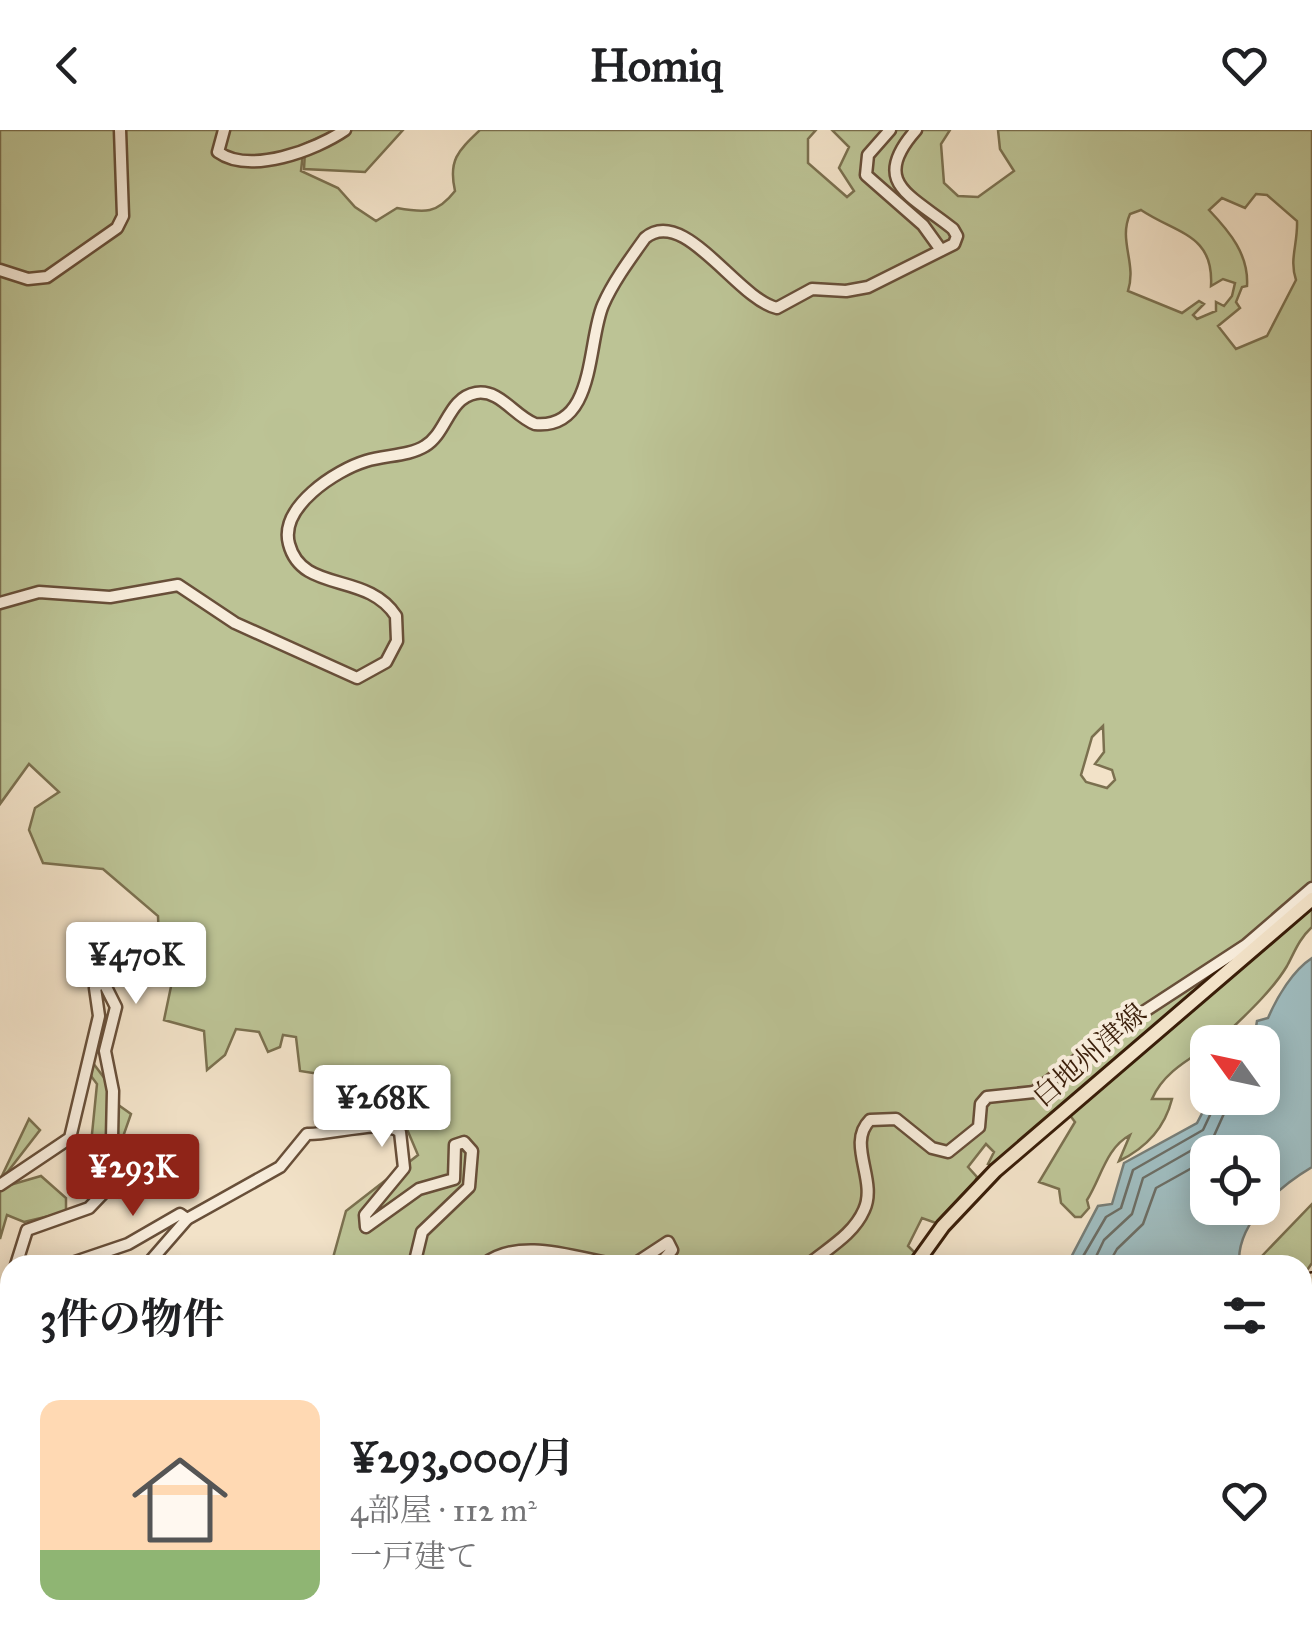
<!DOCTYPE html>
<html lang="ja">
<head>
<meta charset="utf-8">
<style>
	:root { --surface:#fff; --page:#f2f2f2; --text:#202124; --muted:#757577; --accent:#8f2418 }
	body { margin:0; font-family:"IM FELL Great Primer","Noto Serif JP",serif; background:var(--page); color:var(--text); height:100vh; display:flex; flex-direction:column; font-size:38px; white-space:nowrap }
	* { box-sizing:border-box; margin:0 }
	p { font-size:32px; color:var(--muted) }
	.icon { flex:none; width:55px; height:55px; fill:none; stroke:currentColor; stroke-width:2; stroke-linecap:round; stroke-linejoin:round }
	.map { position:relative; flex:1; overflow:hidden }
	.drawer { position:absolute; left:0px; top:1125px; width:1312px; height:392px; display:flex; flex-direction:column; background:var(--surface); border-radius:30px 30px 0 0; box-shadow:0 5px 25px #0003 }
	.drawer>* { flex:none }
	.needle { width:65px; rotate:303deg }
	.controls { position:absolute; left:1190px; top:895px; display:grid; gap:20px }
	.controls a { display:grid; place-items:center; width:90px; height:90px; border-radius:20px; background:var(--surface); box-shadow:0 5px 25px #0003; font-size:50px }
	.price { position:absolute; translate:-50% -85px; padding:0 22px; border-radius:10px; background:#fff; color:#222; font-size:32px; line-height:65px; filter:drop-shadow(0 2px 5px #0008) }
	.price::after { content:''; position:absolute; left:50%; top:60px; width:30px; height:22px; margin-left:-15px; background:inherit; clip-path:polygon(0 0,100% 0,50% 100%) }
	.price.on { background:var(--accent); color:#fff }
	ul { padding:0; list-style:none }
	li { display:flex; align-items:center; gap:30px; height:250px; padding:0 40px }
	li span { display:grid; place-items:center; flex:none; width:280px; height:200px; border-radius:20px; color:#555 }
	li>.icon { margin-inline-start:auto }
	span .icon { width:120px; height:120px; fill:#fffc; stroke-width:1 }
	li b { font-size:42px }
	h2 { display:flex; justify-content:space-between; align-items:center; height:120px; padding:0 40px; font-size:42px }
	header { display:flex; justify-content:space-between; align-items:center; height:130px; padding:0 40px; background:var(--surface); font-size:45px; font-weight:700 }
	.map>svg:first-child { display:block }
</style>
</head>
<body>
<header><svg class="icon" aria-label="back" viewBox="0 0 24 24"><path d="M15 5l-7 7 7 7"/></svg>Homiq<svg class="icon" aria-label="heart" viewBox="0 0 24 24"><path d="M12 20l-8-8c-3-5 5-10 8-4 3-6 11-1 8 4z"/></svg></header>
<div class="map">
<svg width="1312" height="1517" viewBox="0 0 1312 1517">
	<rect width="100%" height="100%" fill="#f2e2c8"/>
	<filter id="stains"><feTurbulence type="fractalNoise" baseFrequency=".002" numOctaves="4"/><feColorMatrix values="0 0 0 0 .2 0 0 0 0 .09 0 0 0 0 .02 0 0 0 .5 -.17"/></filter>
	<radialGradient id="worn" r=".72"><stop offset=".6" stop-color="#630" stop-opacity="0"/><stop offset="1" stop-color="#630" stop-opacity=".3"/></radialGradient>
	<g fill="#bcc395" stroke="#7b704f" stroke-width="2.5" fill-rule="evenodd">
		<path d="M0 0H334L304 14 301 41 338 58 355 77 376 91 397 78C425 83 437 84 455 61 448 30 458 21 480 0H816L808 9V33L847 67 854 61 839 38 849 17 832 0H950L941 14 944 53 958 66 978 67 1014 41 1000 19 998 0H1312V797C1299 809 1295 821 1287 836 1274 858 1249 882 1230 900 1206 923 1167 934 1152 969H1172C1165 997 1146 1018 1119 1031L1130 1005C1106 1018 1101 1048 1087 1070L1089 1078 1081 1087H1075L1061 1073 1059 1059 1039 1052 1075 992 1063 976 992 1035 988 1034 994 1022 986 1014 968 1037 977 1047 975 1052 936 1093 922 1088 908 1116 916 1124 909 1135H331L346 1081 418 1025 398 978 384 965 351 966 332 946 300 941 296 907 283 905 280 917 268 922 259 902 236 899 225 925 207 940 204 901 164 890 177 828 159 813 158 786 103 739 43 733 29 700 35 678 59 662 29 634 0 674ZM1256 64 1267 65 1297 91C1298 114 1289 129 1296 150L1267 206 1236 219 1218 196 1240 178 1236 172 1242 157 1247 156C1249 125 1230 102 1209 80L1222 68 1245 78ZM1141 80C1177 104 1214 104 1211 156L1223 149 1235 153 1232 166 1224 176 1216 172V181L1197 189 1193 185 1204 174 1199 171 1182 183 1128 161C1137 133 1118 111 1130 84ZM1103 596 1104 622 1095 634 1112 640 1115 650 1107 658 1086 652 1081 645 1092 607Z"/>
		<path d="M351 0H403L365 42 304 39 305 21Z"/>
		<path d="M93 933 108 953 110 969 131 984 118 1021 91 1014 97 954 91 946Z"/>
		<path d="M29 989 40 1000 6 1044 10 1055 41 1046 66 1068V1082L24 1092 7 1085 0 1109V1050Z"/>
		<path d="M1312 1074V1133L1303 1146 1302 1135H1263L1261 1127Z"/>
		<path d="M10 1413V1508H659L654 1517H0V1416Z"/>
	</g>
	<g fill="#9fbcbf" stroke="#777d76" stroke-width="2.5" fill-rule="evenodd">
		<path d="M1312 828V1037C1280 1056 1240 1090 1239 1129L1228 1135H1067L1098 1076 1112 1074 1124 1033 1197 993 1210 968H1262V912H1246L1255 903 1257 891 1268 888C1277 867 1293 840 1312 828ZM1208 1022H1262V1078H1208Z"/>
		<path d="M754 1508H1024L1020 1517H750Z"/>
	</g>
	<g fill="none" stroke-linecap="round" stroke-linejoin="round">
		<g stroke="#6c6d64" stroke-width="2.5">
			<path d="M1078 1135 1106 1087 1121 1078 1133 1040 1203 1000 1218 968"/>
			<path d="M1092 1135 1104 1110 1132 1084 1143 1048 1213 1008 1231 968"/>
			<path d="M1108 1135 1117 1119 1143 1094 1156 1058 1208 1029"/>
		</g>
		<g stroke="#684f39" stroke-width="15">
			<g id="minor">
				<path d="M224 0 218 22C250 45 316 20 345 0"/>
				<path d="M890 0 868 25 866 45 923 95 941 120"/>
				<path d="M0 140 28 149 47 147 117 98 123 86 120 0"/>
				<path d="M0 473 39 462 110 467 178 455 235 493 357 548 386 532 397 511 396 486C367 441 302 464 289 414 279 377 336 340 366 331 385 325 409 326 425 316 447 303 448 268 476 263 500 259 514 286 535 294 596 300 587 212 603 175 613 152 630 129 645 108 684 75 737 169 777 178L812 159 846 161 868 157 954 114 957 106 953 99C911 65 869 53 916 0"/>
				<path d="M0 1055 70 1008 99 886 95 858 103 851 116 877 105 921 113 961 111 1055 89 1078 27 1100 16 1135"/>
				<path d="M66 1135 128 1114 180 1084 187 1089"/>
				<path d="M147 1135 187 1089 280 1037 307 1004C331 1005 384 988 400 1002L404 1038 365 1085 366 1097 419 1059 454 1049 455 1015 464 1012 472 1021 469 1057 422 1102 414 1135"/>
				<path d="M483 1135C519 1106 576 1128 617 1135"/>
				<path d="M633 1135 668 1112 672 1120 659 1135"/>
				<path d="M808 1135C828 1118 853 1105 864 1080 878 1050 846 1014 870 990L896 989 932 1018 948 1022 979 997 981 974 987 967 1034 962 1125 894 1246 815 1312 758"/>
				<path d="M0 1289C11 1249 2 1207 10 1166"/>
				<path d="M0 1336 10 1304"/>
				<path d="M1302 1421 1312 1399"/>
				<path d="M1186 1508H1215"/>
				<path d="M491 1517 499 1508"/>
				<path d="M514 1517 524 1508"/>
				<path d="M605 1517 608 1508"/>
				<path d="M703 1517 708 1508"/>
				<path d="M739 1517 743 1508"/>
				<path d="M1055 1517 1058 1508"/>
				<path d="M1227 1517 1231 1508"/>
			</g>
		</g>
		<g stroke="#3a1e09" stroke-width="18">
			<g id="major">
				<path d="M915 1135 943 1096 995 1041 1312 769"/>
				<path d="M680 1517 684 1508"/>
			</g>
		</g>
		<g stroke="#3a1e09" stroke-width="20">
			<g id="highway">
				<path d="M1302 1163 1312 1151"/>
				<path d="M1096 1517 1102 1508"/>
			</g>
		</g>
		<use href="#minor" stroke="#f7ecdb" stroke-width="10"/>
		<use href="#major" stroke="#f2e2c8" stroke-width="12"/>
		<use href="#highway" stroke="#f2e2c8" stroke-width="15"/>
	</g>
	<g text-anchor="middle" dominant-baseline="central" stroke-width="8" stroke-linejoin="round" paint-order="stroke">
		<g font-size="28" fill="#3a1e09" stroke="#f7ecdb">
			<text transform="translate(1089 925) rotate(-41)">白地州津線</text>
		</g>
	</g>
	<rect width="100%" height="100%" filter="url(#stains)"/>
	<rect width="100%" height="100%" fill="url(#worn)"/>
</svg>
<div class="controls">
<a><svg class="needle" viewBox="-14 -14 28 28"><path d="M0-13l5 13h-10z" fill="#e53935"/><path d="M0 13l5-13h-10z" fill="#757577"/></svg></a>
<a><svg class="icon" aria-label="locate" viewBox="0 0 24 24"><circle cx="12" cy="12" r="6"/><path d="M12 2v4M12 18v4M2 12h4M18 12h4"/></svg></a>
</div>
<b class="price" style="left:136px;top:877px">¥470K</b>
<b class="price" style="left:382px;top:1020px">¥268K</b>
<b class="price on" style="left:133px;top:1089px">¥293K</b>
<section class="drawer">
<h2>3件の物件<svg class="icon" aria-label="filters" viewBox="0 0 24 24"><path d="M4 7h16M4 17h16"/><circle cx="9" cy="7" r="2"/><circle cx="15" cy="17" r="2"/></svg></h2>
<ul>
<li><span style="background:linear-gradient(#ffd9b3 75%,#8fb573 0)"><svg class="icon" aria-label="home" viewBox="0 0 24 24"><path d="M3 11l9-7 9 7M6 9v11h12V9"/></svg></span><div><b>¥293,000/月</b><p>4部屋 · 112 m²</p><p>一戸建て</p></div><svg class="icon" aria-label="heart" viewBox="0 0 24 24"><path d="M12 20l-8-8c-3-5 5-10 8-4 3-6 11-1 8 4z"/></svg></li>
</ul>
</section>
</div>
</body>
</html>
